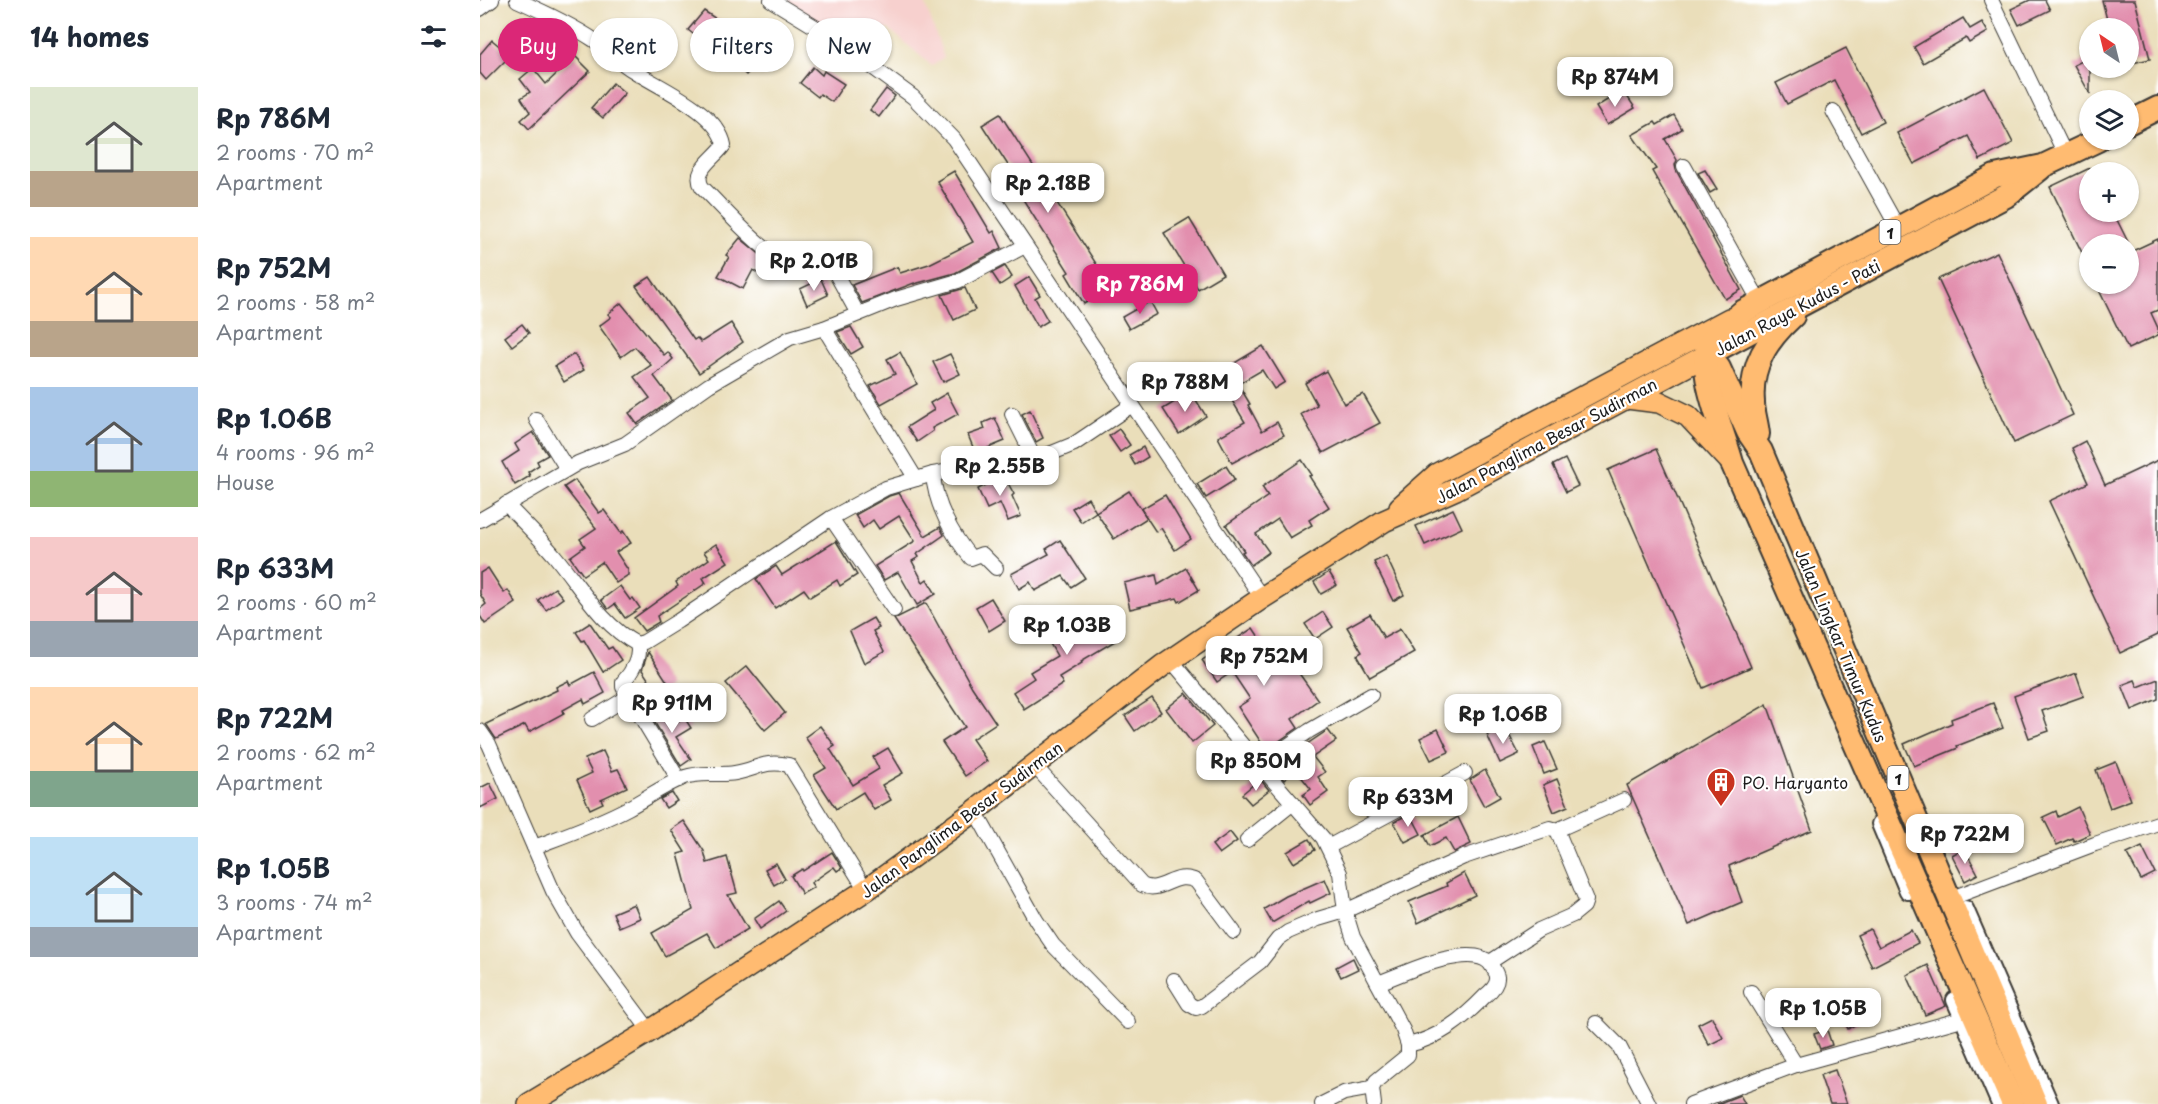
<!DOCTYPE html>
<html lang="en">
<head>
<meta charset="utf-8">
<style>
	:root { --surface:#fff; --page:#f6f6f7; --text:#1f2937; --muted:#747a83; --accent:#db2777 }
	body { margin:0; font-family:"Playpen Sans",sans-serif; background:var(--page); color:var(--text); height:100vh; display:flex; flex-direction:column; font-size:22px; white-space:nowrap }
	* { box-sizing:border-box; margin:0 }
	p { font-size:20px; color:var(--muted) }
	.icon { flex:none; width:33px; height:33px; fill:none; stroke:currentColor; stroke-width:2; stroke-linecap:round; stroke-linejoin:round }
	.map { position:relative; flex:1; overflow:hidden }
	.panel { display:flex; flex-direction:column; background:var(--surface); width:480px }
	.panel>* { flex:none }
	.banner { position:absolute; left:18px; top:18px; width:570px; height:54px; display:flex; gap:12px }
	.needle { width:39px; rotate:325deg }
	.controls { position:absolute; left:1599px; top:18px; display:grid; gap:12px }
	.controls a { display:grid; place-items:center; width:60px; height:60px; border-radius:50%; background:var(--surface); box-shadow:0 2px 4px #0004; font-size:30px }
	.price { position:absolute; translate:-50% -51px; padding:0 14px; border-radius:12px; background:#fff; color:#222; font-size:20px; line-height:39px; filter:drop-shadow(0 2px 3px #0008) }
	.price::after { content:''; position:absolute; left:50%; top:36px; width:18px; height:14px; margin-left:-9px; background:inherit; clip-path:polygon(0 0,100% 0,50% 100%) }
	.price.selected { background:var(--accent); color:#fff }
	ul { padding:0; list-style:none }
	li { display:flex; align-items:center; gap:18px; height:150px; padding:0 30px }
	li span { display:grid; place-items:center; flex:none; width:168px; height:120px; border-radius:0px; color:#555 }
	li>.icon { margin-inline-start:auto }
	span .icon { width:72px; height:72px; fill:#fffc; stroke-width:1 }
	li b { font-size:26px }
	h2 { display:flex; justify-content:space-between; align-items:center; height:72px; padding:0 30px; font-size:26px }
	.chip { padding:0 21px; border-radius:27px; background:var(--surface); box-shadow:0 2px 4px #0004; font-size:21px; line-height:54px }
	.chip.selected { background:var(--accent); color:#fff }
	main { display:flex; flex:1; min-height:0 }
	.map>svg:first-child { display:block }
</style>
</head>
<body>
<main>
<section class="panel">
<h2>14 homes<svg class="icon" aria-label="filters" viewBox="0 0 24 24"><path d="M4 7h16M4 17h16"/><circle cx="9" cy="7" r="2"/><circle cx="15" cy="17" r="2"/></svg></h2>
<ul>
<li><span style="background:linear-gradient(#dfe7d0 70%,#b9a48a 0)"><svg class="icon" aria-label="home" viewBox="0 0 24 24"><path d="M3 11l9-7 9 7M6 9v11h12V9"/></svg></span><div><b>Rp 786M</b><p>2 rooms · 70 m²</p><p>Apartment</p></div></li>
<li><span style="background:linear-gradient(#ffd9b3 70%,#b9a48a 0)"><svg class="icon" aria-label="home" viewBox="0 0 24 24"><path d="M3 11l9-7 9 7M6 9v11h12V9"/></svg></span><div><b>Rp 752M</b><p>2 rooms · 58 m²</p><p>Apartment</p></div></li>
<li><span style="background:linear-gradient(#a9c7e8 70%,#8fb573 0)"><svg class="icon" aria-label="home" viewBox="0 0 24 24"><path d="M3 11l9-7 9 7M6 9v11h12V9"/></svg></span><div><b>Rp 1.06B</b><p>4 rooms · 96 m²</p><p>House</p></div></li>
<li><span style="background:linear-gradient(#f6c9c9 70%,#9aa5b1 0)"><svg class="icon" aria-label="home" viewBox="0 0 24 24"><path d="M3 11l9-7 9 7M6 9v11h12V9"/></svg></span><div><b>Rp 633M</b><p>2 rooms · 60 m²</p><p>Apartment</p></div></li>
<li><span style="background:linear-gradient(#ffd9b3 70%,#7fa58c 0)"><svg class="icon" aria-label="home" viewBox="0 0 24 24"><path d="M3 11l9-7 9 7M6 9v11h12V9"/></svg></span><div><b>Rp 722M</b><p>2 rooms · 62 m²</p><p>Apartment</p></div></li>
<li><span style="background:linear-gradient(#bfe0f5 75%,#9aa5b1 0)"><svg class="icon" aria-label="home" viewBox="0 0 24 24"><path d="M3 11l9-7 9 7M6 9v11h12V9"/></svg></span><div><b>Rp 1.05B</b><p>3 rooms · 74 m²</p><p>Apartment</p></div></li>
</ul>
</section>
<div class="map">
<svg width="1678" height="1104" viewBox="0 0 1678 1104">
	<rect width="100%" height="100%" fill="#fff"/>
	<filter id="ink" filterUnits="userSpaceOnUse"><feTurbulence type="fractalNoise" baseFrequency=".0167" numOctaves="2"/><feDisplacementMap in="SourceGraphic" scale="12" xChannelSelector="R" yChannelSelector="G"/><feConvolveMatrix kernelMatrix="1 2 1 2 8 2 1 2 1" color-interpolation-filters="sRGB"/></filter>
	<filter id="wash" filterUnits="userSpaceOnUse"><feTurbulence type="fractalNoise" baseFrequency=".008" numOctaves="4" result="noise"/><feDisplacementMap in="SourceGraphic" scale="24" xChannelSelector="R" yChannelSelector="G"/><feGaussianBlur stdDeviation="1.35" result="paint"/><feColorMatrix in="noise" values="0 0 0 0 0 0 0 0 0 0 0 0 0 0 0 0 0 1.4 0 .05"/><feComposite in="paint" operator="in"/></filter>
	<g filter="url(#wash)">
		<rect width="100%" height="100%" fill="#eadeba"/>
		<path fill="#f7d0ce" d="M296 0H444L464 58 452 66 409 29 362 45Z"/>
		<g id="blocks">
			<g fill="#e28fae">
				<path d="M1550 0H1565L1570 10 1539 25 1531 9Z"/>
				<path d="M1622 0H1655L1670 59 1648 64V28H1629Z"/>
				<path d="M224 11 244 24 242 26 261 39 280 60 266 75 248 58 246 60 208 30Z"/>
				<path d="M1483 18 1490 29 1502 22 1508 32 1489 43 1486 38 1443 63 1434 47Z"/>
				<path d="M147 37 161 57 155 61 136 45Z"/>
				<path d="M12 40 28 53V58L6 80 0 73V54Z"/>
				<path d="M1366 48 1403 122 1381 133 1354 80 1307 104 1296 83Z"/>
				<path d="M95 56 110 71 49 129 41 120 50 112 41 98 50 92 40 79 53 68 66 84Z"/>
				<path d="M1610 57V94L1594 65Z"/>
				<path d="M333 67 342 75 344 71 364 84 352 102 340 94 338 97 320 83Z"/>
				<path d="M133 83 145 93 123 118 111 108Z"/>
				<path d="M1504 87 1533 143 1500 160 1488 136 1434 164 1417 133Z"/>
				<path d="M406 89 415 96 399 117 390 110Z"/>
				<path d="M1143 90 1155 108 1127 125 1116 107Z"/>
				<path d="M520 114 631 287 604 304 586 274 589 272 532 182 537 179 502 125Z"/>
				<path d="M1194 115 1202 129 1185 139 1197 160 1195 165 1196 170 1261 290 1245 299 1172 171 1176 169 1152 135 1175 122 1177 125Z"/>
				<path d="M1610 168V212H1633L1649 244H1610V269L1570 187Z"/>
				<path d="M1225 170 1237 189 1230 193 1218 173Z"/>
				<path d="M474 171 511 233 514 231 522 248 475 273 434 284V283L382 303 372 285 417 267 420 273 449 264 493 242 457 181Z"/>
				<path d="M709 218 743 274 718 289 684 233Z"/>
				<path d="M260 238 294 266 286 278 273 270 263 289 238 276 249 257 246 255Z"/>
				<path d="M1678 239V310L1671 313 1678 328V335L1648 349 1616 284H1648V253Z"/>
				<path d="M1517 252 1593 415 1534 443 1458 279Z"/>
				<path d="M525 266 532 277 520 285 512 273Z"/>
				<path d="M170 277 214 340 217 338 221 342 251 323 263 342 219 373 156 286Z"/>
				<path d="M549 277 560 295 555 298 568 321 558 327 535 286Z"/>
				<path d="M341 279 348 295 327 305 320 289Z"/>
				<path d="M485 288 495 310 474 320 462 295Z"/>
				<path d="M670 301 677 314 649 329 642 317Z"/>
				<path d="M141 303 184 355 188 352 193 359 174 376 192 400 157 424 149 413 170 398 154 377 171 365 155 347 141 357 119 326 131 317 128 314Z"/>
				<path d="M42 324 49 333 32 346 25 337Z"/>
				<path d="M371 327 383 347 371 354 357 332Z"/>
				<path d="M783 346 805 382 794 389 782 370 758 384 770 404 768 405 782 431 797 422 804 435 752 463 738 437 765 422 736 374Z"/>
				<path d="M420 352 437 384 401 404 390 386 415 374 407 359Z"/>
				<path d="M94 354 104 370 84 382 75 366Z"/>
				<path d="M470 354 480 374 463 382 453 362Z"/>
				<path d="M846 371 864 404 883 394 900 423 843 453 821 414 837 405 825 383Z"/>
				<path d="M711 392 726 416 699 434 683 409Z"/>
				<path d="M467 393 478 414 452 428 453 431 437 442 427 427 454 410 450 403Z"/>
				<path d="M550 410 563 438 556 442 542 414Z"/>
				<path d="M515 418 525 441 508 448 510 452 497 457 488 435 505 429 503 423Z"/>
				<path d="M639 429 650 445 640 452 629 436Z"/>
				<path d="M53 432 68 455 57 461 59 465 48 472 50 476 35 485 22 462 39 451 35 444Z"/>
				<path d="M1605 441 1625 485 1678 460V635L1640 653 1569 501 1608 483 1592 448Z"/>
				<path d="M663 447 668 457 655 465 649 455Z"/>
				<path d="M1176 449 1271 667 1223 688 1128 470Z"/>
				<path d="M1085 459 1098 486 1086 492 1073 465Z"/>
				<path d="M822 460 832 475 829 476 849 507 829 520 832 525 810 538 798 519 776 534 789 552 771 565 762 552 764 551 746 525 788 496 782 487Z"/>
				<path d="M746 466 755 480 726 498 717 484Z"/>
				<path d="M524 476 534 494 532 496 541 516 528 521 520 503 507 509 498 489Z"/>
				<path d="M95 480 119 513 124 510 141 533 143 531 151 543 136 552 148 570V575L136 583 122 562 103 575 90 557 105 546 100 539 116 528 84 487Z"/>
				<path d="M649 491 667 518 634 539 616 512 601 522 592 508 608 498 616 512Z"/>
				<path d="M419 493 445 536 460 527 464 535 437 554 439 557 432 561 443 582 447 579 456 594 437 605 418 572 404 580 395 566 435 541 419 516 399 529 393 520 383 528 375 515 409 496Z"/>
				<path d="M685 495 711 539 695 550 681 528 676 532 661 509Z"/>
				<path d="M973 509 982 528 945 545 936 526Z"/>
				<path d="M580 540 605 578 591 587 583 576 555 591 550 582 539 589 531 574 569 554 566 549Z"/>
				<path d="M356 541 377 575 360 586 357 580 330 597 324 589 295 608 276 579 296 566 302 575Z"/>
				<path d="M236 544 248 562 223 578 226 583 177 616 179 622 164 631 154 618 198 586 196 582 229 559 224 552Z"/>
				<path d="M906 556 924 595 913 601 894 562Z"/>
				<path d="M8 568 24 593 28 590 36 603 5 624 0 616V609L6 604 0 594V573Z"/>
				<path d="M706 568 719 590 699 602 697 598 650 609 644 583 676 575 678 585Z"/>
				<path d="M849 572 857 585 841 594 834 582Z"/>
				<path d="M140 586 150 600 153 598 160 608 145 618 135 604 128 609 121 600Z"/>
				<path d="M75 588 83 598 66 610 58 600Z"/>
				<path d="M511 598 525 621 509 631 496 607Z"/>
				<path d="M446 603 492 687 516 723 492 739 507 761 485 776 462 742 485 727 414 619Z"/>
				<path d="M624 611 640 638 601 661 602 663 579 677 583 684 544 709 533 692 554 678 550 672 577 656 564 633 578 624 584 634Z"/>
				<path d="M843 612 853 627 835 639 825 624Z"/>
				<path d="M890 614 904 638 920 629 934 652 890 677 877 655 882 652 867 627Z"/>
				<path d="M393 618 399 628 393 631 404 652 384 663 370 631Z"/>
				<path d="M110 623 128 649 132 647 141 660 123 672 104 640 102 641 96 632Z"/>
				<path d="M773 628 797 664 806 655 838 700 812 719 818 728 786 750 758 707 770 699 752 672 737 682 722 660 734 653 736 656 754 643 753 641Z"/>
				<path d="M168 652 190 686 178 694 162 670Z"/>
				<path d="M267 666 305 713 285 730 246 683Z"/>
				<path d="M114 672 125 693 105 704 103 699 83 710 84 713 49 732 45 725 16 739 6 724 77 690 76 687 88 681 90 685Z"/>
				<path d="M1596 673 1604 696 1562 711 1569 731 1549 738 1534 696Z"/>
				<path d="M1678 679V699L1652 710 1642 685 1655 680 1658 687Z"/>
				<path d="M706 693 733 726 712 743 686 709Z"/>
				<path d="M672 698 681 712 655 731 645 716Z"/>
				<path d="M1513 703 1523 728 1477 746 1478 748 1434 766 1424 744 1472 723 1471 719Z"/>
				<path d="M1287 704 1332 830 1249 866 1262 902 1209 925 1147 785Z"/>
				<path d="M174 705 189 727 204 717 211 728 196 737 211 759 201 766 167 710Z"/>
				<path d="M340 726 355 746 350 749 373 785 399 769 393 757 408 748 423 773 402 785 411 800 394 810 383 792 356 809 334 775 346 768 325 737Z"/>
				<path d="M1025 727 1039 754 1020 763 1007 735Z"/>
				<path d="M958 729 969 752 951 760 940 738Z"/>
				<path d="M848 730 856 741 833 757 845 772 838 777 848 792 830 805 823 795 831 789 816 770 804 780 793 767Z"/>
				<path d="M1065 742 1077 769 1064 774 1053 747Z"/>
				<path d="M123 751 132 771 138 769 147 787 121 799 123 803 110 809 97 780 112 773 105 759Z"/>
				<path d="M1636 762 1651 800 1630 808 1616 770Z"/>
				<path d="M1005 770 1020 797 1004 806 990 780Z"/>
				<path d="M780 779 789 790 771 804 762 794Z"/>
				<path d="M1077 779 1088 806 1074 812 1063 785Z"/>
				<path d="M10 783 18 799 0 808V788Z"/>
				<path d="M192 793 197 801 186 808 180 799Z"/>
				<path d="M1598 807 1610 834 1594 841 1592 838 1577 845 1563 817 1576 811 1578 817Z"/>
				<path d="M930 813 941 834 925 842 914 822Z"/>
				<path d="M978 817 991 844 974 852 966 838 950 846 944 835Z"/>
				<path d="M204 821 224 851 227 863 247 857 257 893 248 895 268 929 236 948 227 933 185 956 172 933 213 910 198 854 205 852 191 830Z"/>
				<path d="M750 832 757 841 739 854 732 845Z"/>
				<path d="M829 839 835 850 814 863 807 852Z"/>
				<path d="M1662 847 1675 873 1661 880 1647 854Z"/>
				<path d="M1484 848 1498 874 1485 881 1472 855Z"/>
				<path d="M352 852 362 868 357 871 354 867 331 883 334 887 322 894 311 876 322 869 323 871Z"/>
				<path d="M296 863 305 879 294 885 285 869Z"/>
				<path d="M984 873 995 895 938 923 929 902 967 886 966 883Z"/>
				<path d="M845 879 851 893 830 903 829 901 792 923 784 909 806 896Z"/>
				<path d="M299 901 306 911 280 929 274 919Z"/>
				<path d="M154 904 160 918 139 927 133 913Z"/>
				<path d="M1390 929 1399 947 1431 930 1438 943 1392 967 1377 935Z"/>
				<path d="M873 958 878 969 861 977 856 967Z"/>
				<path d="M1448 965 1466 1006 1445 1015 1427 975Z"/>
				<path d="M1370 1001 1381 1021 1368 1029 1357 1008Z"/>
				<path d="M1232 1017 1243 1038 1229 1045 1218 1024Z"/>
				<path d="M1347 1030 1352 1045 1340 1049 1334 1034Z"/>
				<path d="M1355 1070 1367 1104H1350L1340 1075Z"/>
				<path d="M1260 1095 1265 1104H1237Z"/>
			</g>
		</g>
	</g>
	<g filter="url(#ink)">
		<use href="#blocks" fill-opacity="0" stroke="#3b3934" stroke-width="1.5"/>
		<g fill="none" stroke-linecap="round" stroke-linejoin="round">
			<g stroke="#3b3934" stroke-width="16">
				<g id="minor">
					<path d="M37 0C64 12 90 24 114 40 128 50 140 63 154 71 180 88 238 112 244 145 234 159 212 170 222 187 240 204 292 265 317 265 327 264 333 260 345 261L356 274 378 314"/>
					<path d="M291 0 350 36 433 97 474 139 782 598"/>
					<path d="M1511 0 1586 156"/>
					<path d="M0 9 12 0"/>
					<path d="M1353 111 1418 228"/>
					<path d="M1204 166 1280 302"/>
					<path d="M344 328 436 479"/>
					<path d="M532 414 555 460"/>
					<path d="M56 419 87 469"/>
					<path d="M453 474C455 504 472 535 491 558L502 554 516 568"/>
					<path d="M26 504C42 521 59 537 74 555 100 586 121 625 157 644L164 642 198 621 351 518 406 488 453 474 522 462 555 460 594 444 652 405"/>
					<path d="M351 518 414 610"/>
					<path d="M0 520 98 463 145 444 229 385 310 338 344 328 416 299 478 281 545 246"/>
					<path d="M157 644C161 657 152 672 143 682V687L199 780"/>
					<path d="M691 660 764 747 843 838 860 873 865 911 873 937 923 1030 928 1045V1055L896 1081 892 1088 894 1104"/>
					<path d="M112 719 148 697"/>
					<path d="M0 731 9 744 73 891 97 933 170 1031"/>
					<path d="M554 765 662 885C681 895 695 870 716 881L754 932"/>
					<path d="M780 765 829 731 891 695"/>
					<path d="M495 811 556 920 573 945 648 1022"/>
					<path d="M1077 830 1144 800"/>
					<path d="M767 840 813 803"/>
					<path d="M54 847C86 835 118 824 148 808 167 798 184 785 205 777 222 771 238 776 255 773 278 769 283 760 309 765L386 890"/>
					<path d="M848 847 985 773"/>
					<path d="M1469 899 1615 844 1678 823"/>
					<path d="M694 980 709 1004 716 1008 722 1006 780 962 798 939 808 932 838 919 865 911 984 857 1070 828 1077 830 1106 900 1104 906 1093 915 1059 930 1010 962"/>
					<path d="M898 983C923 974 950 960 977 957 988 955 1005 955 1011 965 1013 968 1017 974 1017 977 1018 985 1010 992 1005 996 983 1019 959 1038 928 1045"/>
					<path d="M1271 992 1316 1065"/>
					<path d="M1116 1023 1139 1046 1169 1104"/>
					<path d="M842 1104 864 1093 892 1088"/>
					<path d="M1211 1104 1316 1065 1493 1016"/>
				</g>
			</g>
			<g stroke="#3b3934" stroke-width="20">
				<g id="tertiary">
					<path d="M1400 824 1428 891"/>
					<path d="M1485 909 1570 1104"/>
					<path d="M1475 1000 1520 1104"/>
				</g>
			</g>
			<g stroke="#3b3934" stroke-width="24">
				<g id="primary">
					<path d="M1147 398 1179 402 1208 416 1252 463"/>
					<path d="M920 507 957 474 1249 319"/>
					<path d="M49 1104 170 1031 386 890 495 811 682 666 782 598 904 521 976 489 1225 356"/>
				</g>
			</g>
			<g stroke="#3b3934" stroke-width="26">
				<g id="trunk">
					<path d="M1648 123 1678 108"/>
					<path d="M1225 356 1233 360 1239 368 1268 432 1281 451 1556 1104"/>
					<path d="M1225 356 1526 196 1560 169"/>
					<path d="M1278 434C1277 423 1273 412 1273 402 1270 365 1287 340 1313 316"/>
					<path d="M1533 1104 1252 463C1245 435 1216 370 1229 345 1236 332 1251 322 1262 312L1515 176 1563 166 1618 140"/>
				</g>
			</g>
			<use href="#minor" stroke="#fff" stroke-width="14"/>
			<use href="#tertiary" stroke="#fff" stroke-width="16"/>
			<use href="#primary" stroke="#ffbb71" stroke-width="21"/>
			<use href="#trunk" stroke="#ffbb71" stroke-width="22"/>
		</g>
	</g>
	<defs>
		<g id="building-pin" transform="scale(1.5)"><path d="M0 17L-7.5 6A9.5 9.5 0 1 1 7.5 6Z" fill="#c8321e" stroke="#fff"/><path d="M-4-6H4V6H1V3H-1V6H-4ZM-2.5-4.3h1.7v1.8h-1.7ZM.8-4.3h1.7v1.8H.8ZM-2.5-1h1.7V.8h-1.7ZM.8-1h1.7V.8H.8Z" fill="#fff"/></g>
	</defs>
	<g fill-rule="evenodd">
		<use href="#building-pin" x="1241" y="782"/>
	</g>
	<g text-anchor="middle" dominant-baseline="central" stroke-width="4.5" stroke-linejoin="round" paint-order="stroke">
		<g fill="#fff" stroke="#606060" stroke-width="1.5">
			<rect x="1399.5" y="220" width="21" height="24" rx="4.5"/>
			<rect x="1407.5" y="766" width="21" height="24" rx="4.5"/>
		</g>
		<g font-size="15" font-weight="bold" fill="#1c1c1c">
			<text x="1410" y="232">1</text>
			<text x="1418" y="778">1</text>
		</g>
		<g font-size="16" fill="#1c1c1c" stroke="#fff">
			<text transform="translate(1317 307) rotate(-28)">Jalan Raya Kudus - Pati</text>
			<text transform="translate(1066 440) rotate(-28)">Jalan Panglima Besar Sudirman</text>
			<text transform="translate(1362 645) rotate(67)">Jalan Lingkar Timur Kudus</text>
			<text transform="translate(481 819) rotate(-37)">Jalan Panglima Besar Sudirman</text>
		</g>
		<g font-size="16" fill="#1c1c1c" stroke="#fff" text-anchor="start">
			<text x="1262" y="782">PO. Haryanto</text>
		</g>
	</g>
</svg>
<div class="controls">
<a><svg class="needle" viewBox="-14 -14 28 28"><path d="M0-13l5 13h-10z" fill="#e53935"/><path d="M0 13l5-13h-10z" fill="#747a83"/></svg></a>
<a><svg class="icon" aria-label="layers" viewBox="0 0 24 24"><path d="M12 4l9 5-9 5-9-5zM3 14l9 5 9-5"/></svg></a>
<a>+</a>
<a>−</a>
</div>
<b class="price" style="left:1135px;top:108px">Rp 874M</b>
<b class="price" style="left:568px;top:214px">Rp 2.18B</b>
<b class="price" style="left:334px;top:292px">Rp 2.01B</b>
<b class="price selected" style="left:660px;top:315px">Rp 786M</b>
<b class="price" style="left:705px;top:413px">Rp 788M</b>
<b class="price" style="left:520px;top:497px">Rp 2.55B</b>
<b class="price" style="left:587px;top:656px">Rp 1.03B</b>
<b class="price" style="left:784px;top:687px">Rp 752M</b>
<b class="price" style="left:192px;top:734px">Rp 911M</b>
<b class="price" style="left:1023px;top:745px">Rp 1.06B</b>
<b class="price" style="left:776px;top:792px">Rp 850M</b>
<b class="price" style="left:928px;top:828px">Rp 633M</b>
<b class="price" style="left:1485px;top:865px">Rp 722M</b>
<b class="price" style="left:1343px;top:1039px">Rp 1.05B</b>
<div class="banner">
<a class="chip selected">Buy</a>
<a class="chip">Rent</a>
<a class="chip">Filters</a>
<a class="chip">New</a>
</div>
</div>
</main>
</body>
</html>
